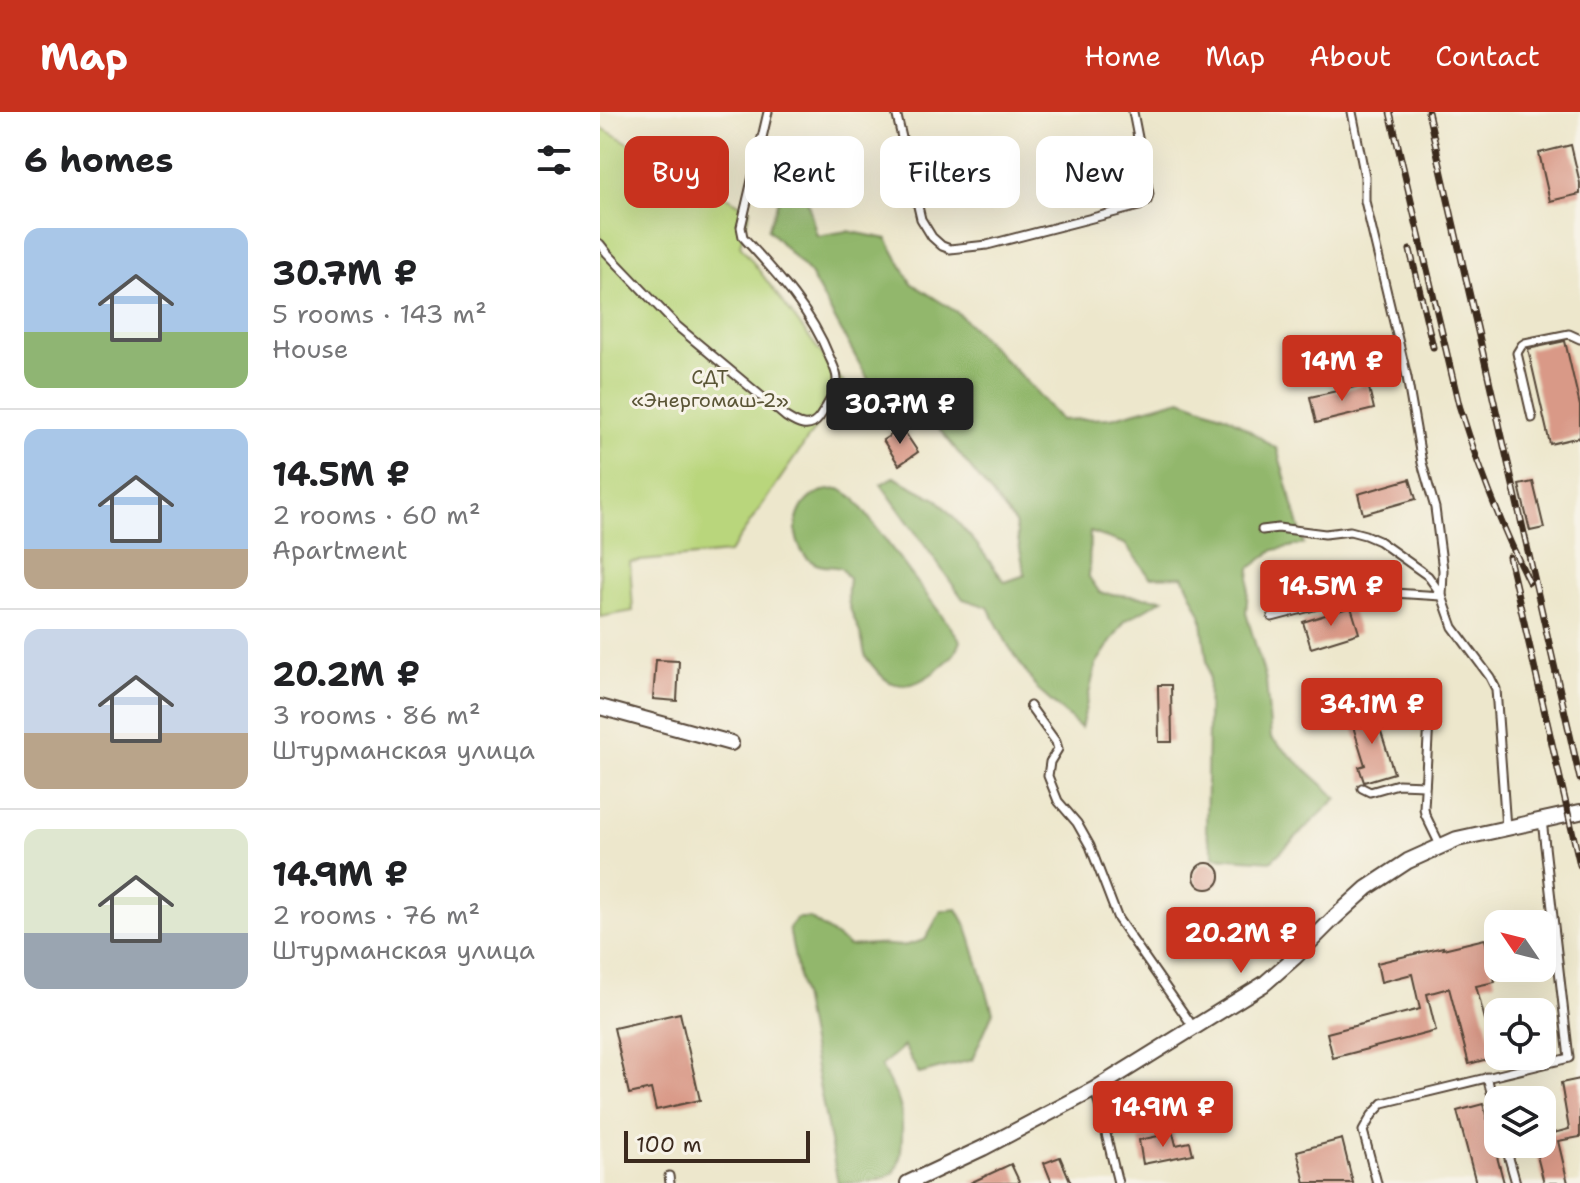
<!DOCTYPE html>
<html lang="en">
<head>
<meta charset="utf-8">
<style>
	:root { --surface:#fff; --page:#f2f2f2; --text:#202124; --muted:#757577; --line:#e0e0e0; --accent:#c8321e }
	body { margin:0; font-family:"Shantell Sans",sans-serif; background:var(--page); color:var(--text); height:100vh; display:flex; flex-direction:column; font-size:30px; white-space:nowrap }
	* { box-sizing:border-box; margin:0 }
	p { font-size:26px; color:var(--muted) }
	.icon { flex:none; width:44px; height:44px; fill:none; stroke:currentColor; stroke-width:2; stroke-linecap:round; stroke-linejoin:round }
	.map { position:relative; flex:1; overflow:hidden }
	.sheet { display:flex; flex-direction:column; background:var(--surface); width:600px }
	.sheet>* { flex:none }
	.banner { position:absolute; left:24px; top:24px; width:760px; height:72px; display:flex; gap:16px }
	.needle { width:52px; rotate:305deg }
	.fabs { position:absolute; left:884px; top:798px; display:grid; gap:16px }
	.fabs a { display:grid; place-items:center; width:72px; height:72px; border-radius:16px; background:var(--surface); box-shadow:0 8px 32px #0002; font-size:40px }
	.scale { position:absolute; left:24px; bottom:20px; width:186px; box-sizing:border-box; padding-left:8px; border:4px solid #3b2a1e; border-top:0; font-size:22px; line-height:28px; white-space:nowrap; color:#3b2a1e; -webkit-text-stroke:6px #f7f3e8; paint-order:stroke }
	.price { position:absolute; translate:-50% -68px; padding:0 18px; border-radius:8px; background:var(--accent); color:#fff; font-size:26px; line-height:52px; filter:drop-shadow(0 2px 4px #0008) }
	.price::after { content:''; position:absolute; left:50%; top:48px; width:24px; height:18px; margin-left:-12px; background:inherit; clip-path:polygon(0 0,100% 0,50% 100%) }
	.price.active { background:#222; color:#fff }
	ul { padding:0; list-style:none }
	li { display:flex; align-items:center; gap:24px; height:200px; padding:0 24px }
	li+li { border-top:2px solid var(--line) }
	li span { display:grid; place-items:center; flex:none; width:224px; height:160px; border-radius:16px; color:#555 }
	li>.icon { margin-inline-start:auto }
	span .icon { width:96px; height:96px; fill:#fffc; stroke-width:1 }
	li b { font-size:34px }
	h2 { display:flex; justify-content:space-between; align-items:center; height:96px; padding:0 24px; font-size:34px }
	.chip { padding:0 28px; border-radius:16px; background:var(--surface); box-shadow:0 8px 32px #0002; font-size:28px; line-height:72px }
	.chip.active { background:var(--accent); color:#fff }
	header { display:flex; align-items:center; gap:48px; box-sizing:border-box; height:112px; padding:0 40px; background:var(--accent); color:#fff }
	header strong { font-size:38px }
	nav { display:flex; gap:44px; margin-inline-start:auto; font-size:28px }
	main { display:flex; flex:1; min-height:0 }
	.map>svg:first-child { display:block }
</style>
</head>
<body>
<header>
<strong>Map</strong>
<nav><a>Home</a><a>Map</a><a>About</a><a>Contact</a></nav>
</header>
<main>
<section class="sheet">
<h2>6 homes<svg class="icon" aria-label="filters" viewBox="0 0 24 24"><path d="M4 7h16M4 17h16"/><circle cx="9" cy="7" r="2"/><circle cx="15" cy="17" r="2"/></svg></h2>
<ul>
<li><span style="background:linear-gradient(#a9c7e8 65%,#8fb573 0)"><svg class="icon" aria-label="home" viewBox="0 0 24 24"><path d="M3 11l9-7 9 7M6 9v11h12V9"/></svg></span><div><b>30.7M ₽</b><p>5 rooms · 143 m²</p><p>House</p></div></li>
<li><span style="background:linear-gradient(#a9c7e8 75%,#b9a48a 0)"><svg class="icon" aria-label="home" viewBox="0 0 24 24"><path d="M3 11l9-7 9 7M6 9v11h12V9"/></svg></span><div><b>14.5M ₽</b><p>2 rooms · 60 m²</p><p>Apartment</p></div></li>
<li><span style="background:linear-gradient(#c9d6e8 65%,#b9a48a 0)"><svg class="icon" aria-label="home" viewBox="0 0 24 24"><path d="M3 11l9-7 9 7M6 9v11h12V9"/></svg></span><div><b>20.2M ₽</b><p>3 rooms · 86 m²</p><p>Штурманская улица</p></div></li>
<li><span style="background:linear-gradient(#dfe7d0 65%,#9aa5b1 0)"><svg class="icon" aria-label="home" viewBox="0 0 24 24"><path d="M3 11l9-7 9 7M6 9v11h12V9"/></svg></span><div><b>14.9M ₽</b><p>2 rooms · 76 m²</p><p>Штурманская улица</p></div></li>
</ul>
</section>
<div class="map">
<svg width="980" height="1071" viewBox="0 0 980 1071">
	<rect width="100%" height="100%" fill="#f7f3e8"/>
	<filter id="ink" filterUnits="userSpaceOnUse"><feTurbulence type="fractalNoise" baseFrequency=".0125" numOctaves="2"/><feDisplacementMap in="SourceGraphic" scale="16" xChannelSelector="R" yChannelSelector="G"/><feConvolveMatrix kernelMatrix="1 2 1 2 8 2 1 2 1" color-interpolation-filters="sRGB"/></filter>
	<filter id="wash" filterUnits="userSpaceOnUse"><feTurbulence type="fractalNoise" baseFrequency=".006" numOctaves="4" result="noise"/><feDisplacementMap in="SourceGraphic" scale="32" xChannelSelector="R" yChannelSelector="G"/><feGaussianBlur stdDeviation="1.8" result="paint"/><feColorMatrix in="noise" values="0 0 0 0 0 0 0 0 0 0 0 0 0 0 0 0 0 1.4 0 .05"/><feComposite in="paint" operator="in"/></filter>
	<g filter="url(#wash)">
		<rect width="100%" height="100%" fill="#ede7cc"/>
		<path fill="#b9d67c" stroke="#7a804d" stroke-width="2" d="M0 15 150 98 140 133 245 273 129 441 30 450 33 499 0 505Z"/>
		<g fill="#92b76c" stroke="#667045" stroke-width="2">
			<path d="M195 44 217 124 247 119 287 127 311 171 358 201 430 273 461 308 511 306 581 287 629 305 677 337 704 432 674 438 650 456 646 501 666 568 671 626 737 686 671 749 615 745 606 719 609 565 601 502 583 464 550 465 525 432 490 420 489 465 500 481 563 487 525 509 496 552 481 616 438 578 408 533 388 495 363 487 281 372 294 365 338 388 375 430 405 470 425 463 415 411 328 303 270 271 210 162 168 117Z"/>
			<path d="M240 377 254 386 361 529C356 544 345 551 333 561 314 575 295 580 278 560 274 555 269 550 266 545 263 538 263 529 260 521 251 497 245 494 249 467L241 456C233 454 222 455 216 452 191 440 190 402 210 386 219 378 228 378 240 377Z"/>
			<path d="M357 797 367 815 393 900 372 948 319 962 304 934 281 954C286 967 297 980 300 994 303 1008 304 1052 293 1061 278 1071 256 1071 238 1071L189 816 197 806H210L249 834 275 832 303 834 325 828 341 799Z"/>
		</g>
		<g id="blocks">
			<g fill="#d99987">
				<path d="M971 33 980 71V82L950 89 939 41Z"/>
				<path d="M965 229 980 294V325L950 332 928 237Z"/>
				<path d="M768 272 774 297 716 311 710 285Z"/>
				<path d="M302 316 318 340 299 353 283 328Z"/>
				<path d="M810 367 816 387 763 402 758 382Z"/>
				<path d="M933 370 944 416 930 419 919 373Z"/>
				<path d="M751 495 759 521 711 536 703 510Z"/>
				<path d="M56 548 79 549 77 589 53 587Z"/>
				<path d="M558 573H571L572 630H559Z"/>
				<path d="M773 595 794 661 764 670 759 655 765 653 751 608 758 601Z"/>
				<circle cx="607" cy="764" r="13"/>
				<path d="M885 827 895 870 876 874 895 945 869 952 849 876 827 882 836 919 733 946 727 921 820 897 812 862 781 870 777 851 843 835V837Z"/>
				<path d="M80 901 100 988 56 998 51 977 29 982 14 916Z"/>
				<path d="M980 967V1025L958 1029 968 1071H944L934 1032H942V1024L969 1017 961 971Z"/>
				<path d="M883 992 904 1071H876L857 999Z"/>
				<path d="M573 1021 576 1033 590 1030 593 1042 543 1052 539 1028Z"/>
				<path d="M742 1027 753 1071H705L697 1039Z"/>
				<path d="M460 1045 471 1071H452L444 1051Z"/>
				<path d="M411 1052 420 1071H370Z"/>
			</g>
		</g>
	</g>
	<g filter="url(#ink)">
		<use href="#blocks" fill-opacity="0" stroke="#564638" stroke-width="2"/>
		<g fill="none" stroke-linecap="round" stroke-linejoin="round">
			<g stroke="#564638" stroke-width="11">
				<g id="lane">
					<path d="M296 0 321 107 332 125 342 134 350 137 387 133 539 94 547 89 549 82 533 0"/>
					<path d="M752 0 765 65V89L807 265 822 351 835 396 843 458 842 484"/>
					<path d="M0 132 7 141 77 214 186 305C197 312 209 319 219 306 225 297 237 279 237 267 237 260 232 251 229 244 211 198 176 161 143 125L141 115 168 0"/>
					<path d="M932 306 917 241 922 233 925 231 969 222 980 227"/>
					<path d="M662 418 678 416 725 422 750 419 765 423 779 429 828 464 841 482"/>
					<path d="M672 505 752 484 793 481 842 484 853 515 890 565 896 577 906 716"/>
					<path d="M430 594 456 630 458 637 450 650 448 664 458 689 477 711 490 734 518 807 594 916"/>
					<path d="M747 603C759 581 822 581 829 609L824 696 825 702 840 733"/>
					<path d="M762 676 770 680 798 672 825 673"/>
					<path d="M887 965 898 1005"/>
					<path d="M495 977 518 1071"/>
					<path d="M905 1032 916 1071"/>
					<path d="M69 1064 70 1071"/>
					<path d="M777 1071 763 1019 772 1003 783 991 969 946 942 708"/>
				</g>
			</g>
			<g stroke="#564638" stroke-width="18">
				<g id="street">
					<path d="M0 595 131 631"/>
					<path d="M308 1071 383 1036 495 977 664 872 695 845 735 805 767 776 808 749 857 727 980 700"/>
				</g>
			</g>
			<use href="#lane" stroke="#fff" stroke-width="7"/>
			<use href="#street" stroke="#fff" stroke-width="14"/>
			<g stroke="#3b2a1e" stroke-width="7">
				<g id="rail">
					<path d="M790 0 859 293C878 354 901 414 929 470"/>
					<path d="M828 0 980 667"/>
					<path d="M810 138 833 235"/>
					<path d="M909 445 980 753"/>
				</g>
			</g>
			<use href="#rail" stroke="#f7f3e8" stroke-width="4" stroke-dasharray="12" stroke-linecap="butt"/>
		</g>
	</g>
	<g text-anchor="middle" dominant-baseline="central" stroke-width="6" stroke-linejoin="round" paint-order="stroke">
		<g font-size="20" fill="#5a5536" stroke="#f7f3e8">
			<text x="110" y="265">СДТ<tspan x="110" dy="23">«Энергомаш-2»</tspan></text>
		</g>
	</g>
</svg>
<div class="fabs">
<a><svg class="needle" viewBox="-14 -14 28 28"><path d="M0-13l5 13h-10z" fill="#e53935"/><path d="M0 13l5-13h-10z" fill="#757577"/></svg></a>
<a><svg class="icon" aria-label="locate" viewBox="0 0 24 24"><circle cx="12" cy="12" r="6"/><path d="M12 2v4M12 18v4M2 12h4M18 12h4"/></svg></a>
<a><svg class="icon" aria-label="layers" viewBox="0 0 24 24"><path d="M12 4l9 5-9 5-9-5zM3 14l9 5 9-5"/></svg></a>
</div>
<div class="scale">100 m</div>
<b class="price" style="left:742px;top:291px">14M ₽</b>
<b class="price active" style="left:300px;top:334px">30.7M ₽</b>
<b class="price" style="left:731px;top:516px">14.5M ₽</b>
<b class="price" style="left:772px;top:634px">34.1M ₽</b>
<b class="price" style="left:641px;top:863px">20.2M ₽</b>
<b class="price" style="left:563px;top:1037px">14.9M ₽</b>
<div class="banner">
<a class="chip active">Buy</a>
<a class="chip">Rent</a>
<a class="chip">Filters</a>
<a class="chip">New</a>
</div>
</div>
</main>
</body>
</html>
